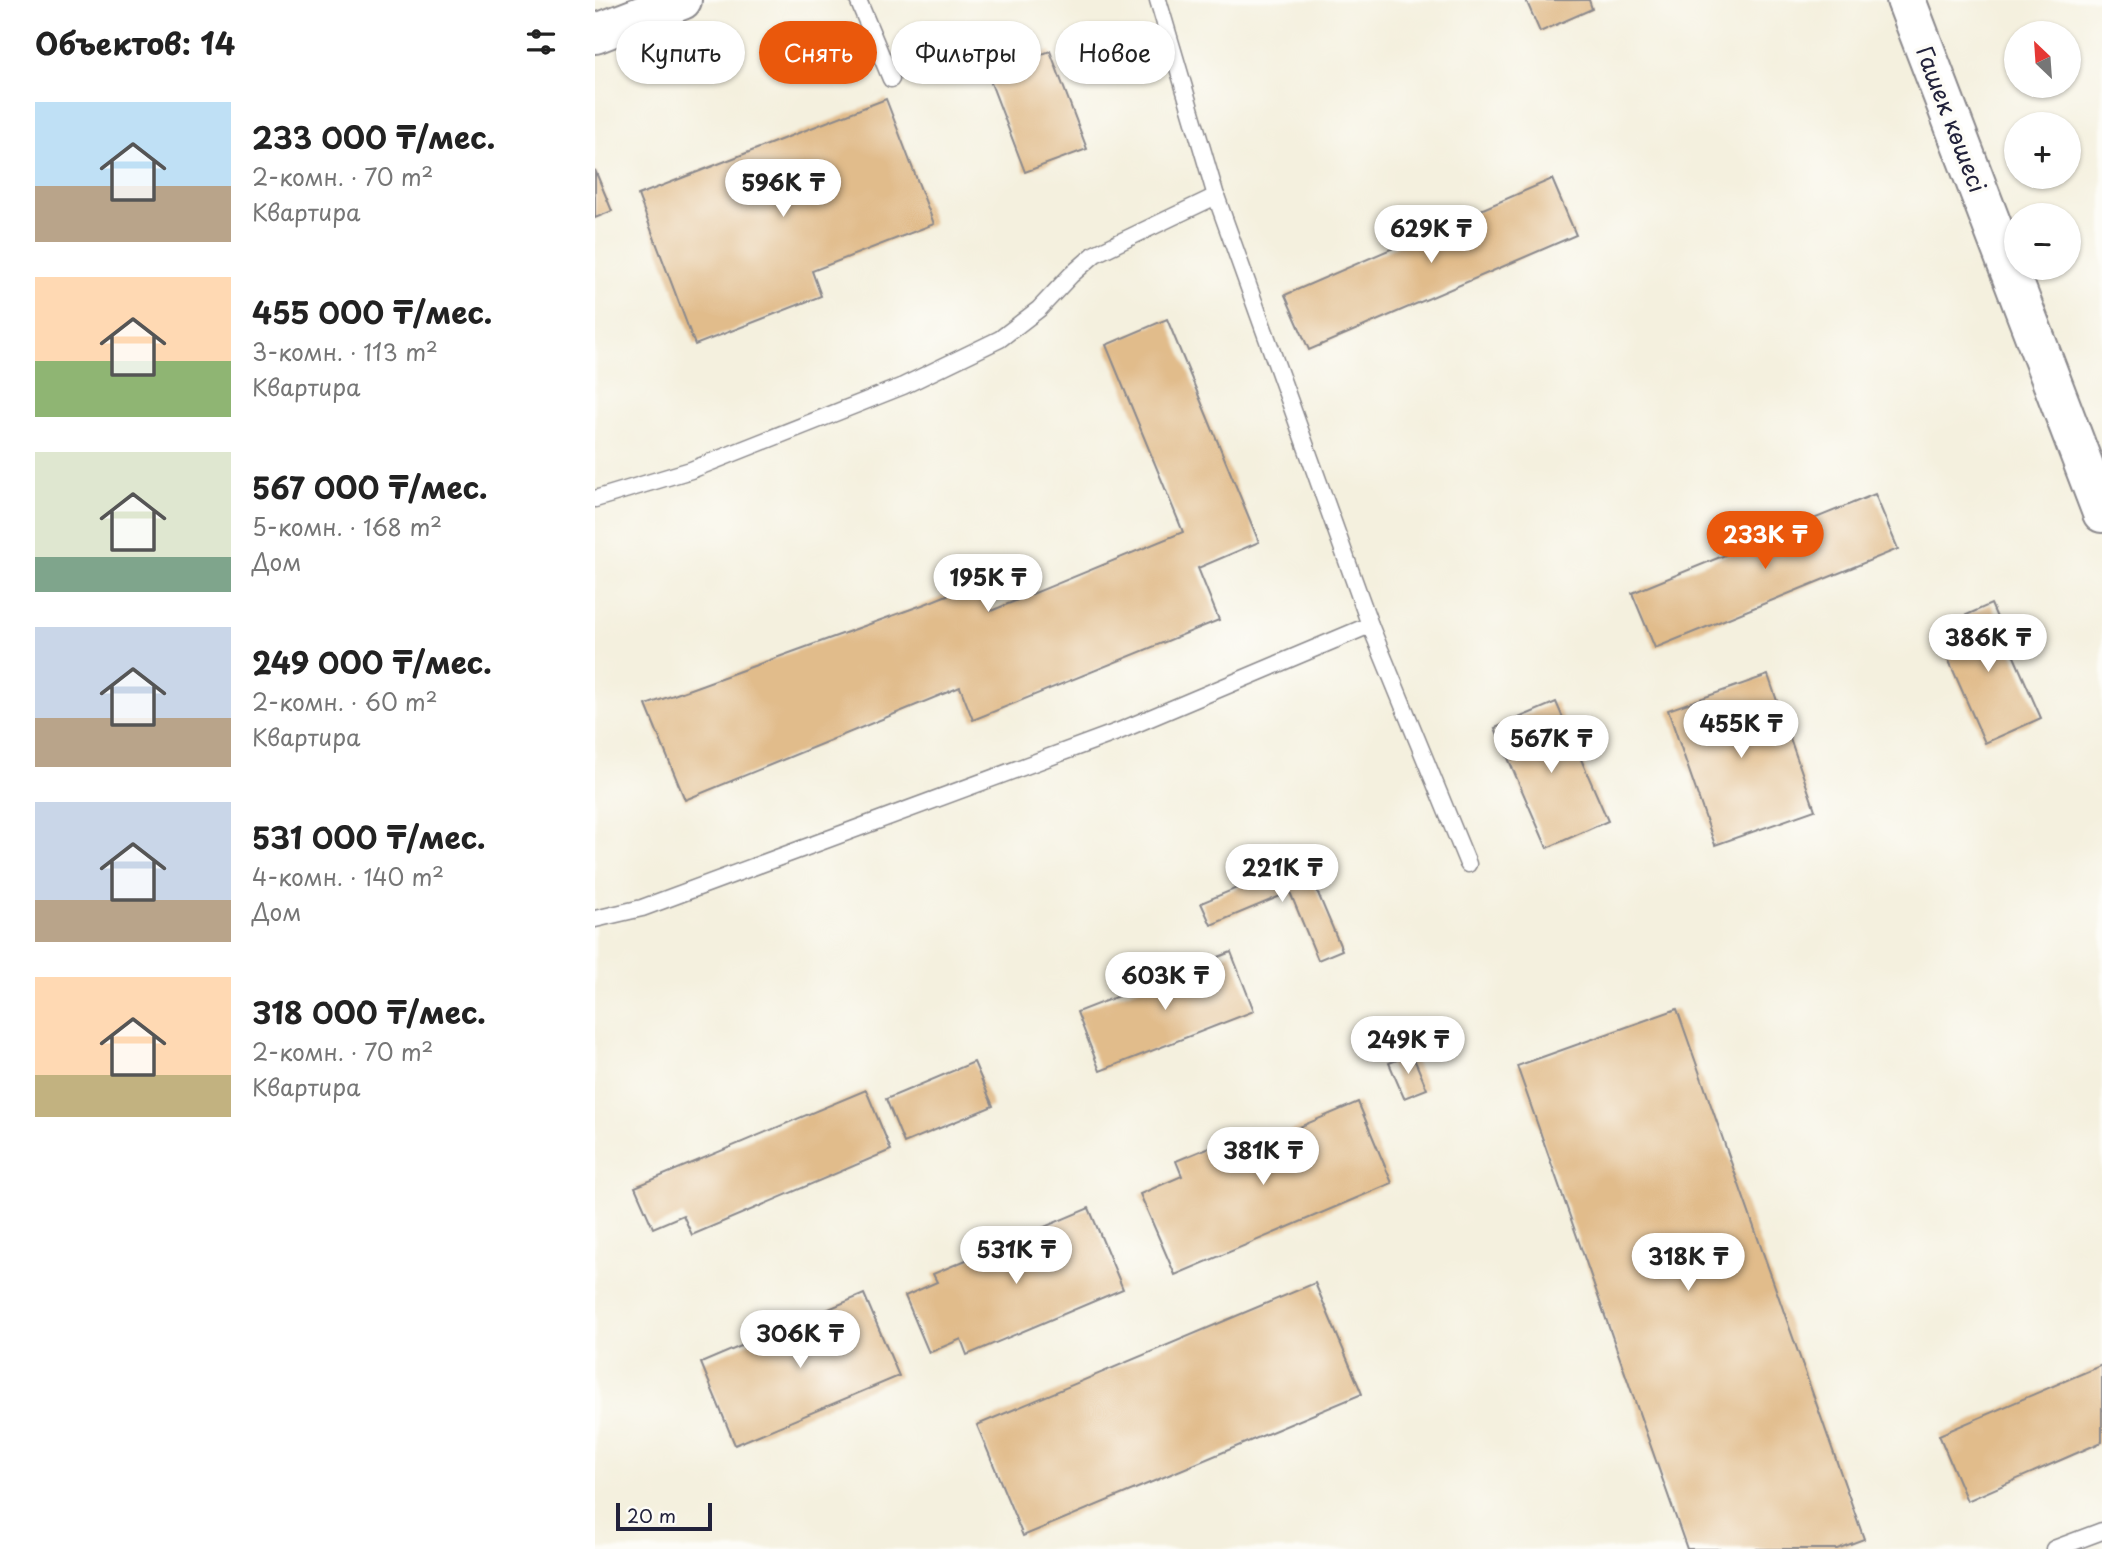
<!DOCTYPE html>
<html lang="ru">
<head>
<meta charset="utf-8">
<style>
	:root { --surface:#fff; --page:#f2f2f2; --text:#222; --muted:#767676; --accent:#ea580c }
	body { margin:0; font-family:"Playpen Sans",sans-serif; background:var(--page); color:var(--text); height:100vh; display:flex; flex-direction:column; font-size:26px; white-space:nowrap }
	* { box-sizing:border-box; margin:0 }
	p { font-size:23px; color:var(--muted) }
	.icon { flex:none; width:38px; height:38px; fill:none; stroke:currentColor; stroke-width:2; stroke-linecap:round; stroke-linejoin:round }
	.map { position:relative; flex:1; overflow:hidden }
	.side { display:flex; flex-direction:column; background:var(--surface); width:595px }
	.side>* { flex:none }
	.guide { position:absolute; left:21px; top:21px; width:665px; height:63px; display:flex; gap:14px }
	.needle { width:46px; rotate:335deg }
	.controls { position:absolute; left:1409px; top:21px; display:grid; gap:14px }
	.controls a { display:grid; place-items:center; width:77px; height:77px; border-radius:50%; background:var(--surface); box-shadow:0 2px 5px #0004; font-size:35px }
	.scale { position:absolute; left:21px; bottom:18px; width:96px; box-sizing:border-box; padding-left:7px; border:4px solid #22223b; border-top:0; font-size:19px; line-height:24px; white-space:nowrap; color:#22223b; -webkit-text-stroke:5px #fdfcf7; paint-order:stroke }
	.price { position:absolute; translate:-50% -60px; padding:0 16px; border-radius:24px; background:#fff; color:#222; font-size:23px; line-height:46px; filter:drop-shadow(0 2px 4px #0008) }
	.price::after { content:''; position:absolute; left:50%; top:42px; width:21px; height:16px; margin-left:-10px; background:inherit; clip-path:polygon(0 0,100% 0,50% 100%) }
	.price.current { background:var(--accent); color:#fff }
	ul { padding:0; list-style:none }
	li { display:flex; align-items:center; gap:21px; height:175px; padding:0 35px }
	li span { display:grid; place-items:center; flex:none; width:196px; height:140px; border-radius:0px; color:#555 }
	li>.icon { margin-inline-start:auto }
	span .icon { width:84px; height:84px; fill:#fffc; stroke-width:1 }
	li b { font-size:30px }
	h2 { display:flex; justify-content:space-between; align-items:center; height:84px; padding:0 35px; font-size:30px }
	.pill { padding:0 24px; border-radius:32px; background:var(--surface); box-shadow:0 2px 5px #0004; font-size:24px; line-height:63px }
	.pill.current { background:var(--accent); color:#fff }
	main { display:flex; flex:1; min-height:0 }
	.map>svg:first-child { display:block }
</style>
</head>
<body>
<main>
<section class="side">
<h2>Объектов: 14<svg class="icon" aria-label="filters" viewBox="0 0 24 24"><path d="M4 7h16M4 17h16"/><circle cx="9" cy="7" r="2"/><circle cx="15" cy="17" r="2"/></svg></h2>
<ul>
<li><span style="background:linear-gradient(#bfe0f5 60%,#b9a48a 0)"><svg class="icon" aria-label="home" viewBox="0 0 24 24"><path d="M3 11l9-7 9 7M6 9v11h12V9"/></svg></span><div><b>233 000 ₸/мес.</b><p>2-комн. · 70 m²</p><p>Квартира</p></div></li>
<li><span style="background:linear-gradient(#ffd9b3 60%,#8fb573 0)"><svg class="icon" aria-label="home" viewBox="0 0 24 24"><path d="M3 11l9-7 9 7M6 9v11h12V9"/></svg></span><div><b>455 000 ₸/мес.</b><p>3-комн. · 113 m²</p><p>Квартира</p></div></li>
<li><span style="background:linear-gradient(#dfe7d0 75%,#7fa58c 0)"><svg class="icon" aria-label="home" viewBox="0 0 24 24"><path d="M3 11l9-7 9 7M6 9v11h12V9"/></svg></span><div><b>567 000 ₸/мес.</b><p>5-комн. · 168 m²</p><p>Дом</p></div></li>
<li><span style="background:linear-gradient(#c9d6e8 65%,#b9a48a 0)"><svg class="icon" aria-label="home" viewBox="0 0 24 24"><path d="M3 11l9-7 9 7M6 9v11h12V9"/></svg></span><div><b>249 000 ₸/мес.</b><p>2-комн. · 60 m²</p><p>Квартира</p></div></li>
<li><span style="background:linear-gradient(#c9d6e8 70%,#b9a48a 0)"><svg class="icon" aria-label="home" viewBox="0 0 24 24"><path d="M3 11l9-7 9 7M6 9v11h12V9"/></svg></span><div><b>531 000 ₸/мес.</b><p>4-комн. · 140 m²</p><p>Дом</p></div></li>
<li><span style="background:linear-gradient(#ffd9b3 70%,#c2b280 0)"><svg class="icon" aria-label="home" viewBox="0 0 24 24"><path d="M3 11l9-7 9 7M6 9v11h12V9"/></svg></span><div><b>318 000 ₸/мес.</b><p>2-комн. · 70 m²</p><p>Квартира</p></div></li>
</ul>
</section>
<div class="map">
<svg width="1507" height="1549" viewBox="0 0 1507 1549">
	<rect width="100%" height="100%" fill="#fdfcf7"/>
	<filter id="ink" filterUnits="userSpaceOnUse"><feTurbulence type="fractalNoise" baseFrequency=".0143" numOctaves="2"/><feDisplacementMap in="SourceGraphic" scale="14" xChannelSelector="R" yChannelSelector="G"/><feConvolveMatrix kernelMatrix="1 2 1 2 8 2 1 2 1" color-interpolation-filters="sRGB"/></filter>
	<filter id="wash" filterUnits="userSpaceOnUse"><feTurbulence type="fractalNoise" baseFrequency=".00686" numOctaves="4" result="noise"/><feDisplacementMap in="SourceGraphic" scale="28" xChannelSelector="R" yChannelSelector="G"/><feGaussianBlur stdDeviation="1.57" result="paint"/><feColorMatrix in="noise" values="0 0 0 0 0 0 0 0 0 0 0 0 0 0 0 0 0 1.4 0 .05"/><feComposite in="paint" operator="in"/></filter>
	<g filter="url(#wash)">
		<rect width="100%" height="100%" fill="#f4f0de"/>
		<g id="blocks">
			<g fill="#e1bc8b">
				<path d="M931 0H994L997 9 945 32Z"/>
				<path d="M455 51 492 149 430 172 393 75Z"/>
				<path d="M291 99 339 224 217 271 226 296 100 345 43 195Z"/>
				<path d="M0 170 17 211 0 218Z"/>
				<path d="M957 179 981 235 714 350 690 295Z"/>
				<path d="M572 319 664 542 603 568 624 620 378 720 365 687 90 800 51 705 330 604 384 582 396 611 588 532 511 345Z"/>
				<path d="M1280 494 1303 549 1060 648 1037 593Z"/>
				<path d="M1396 604 1446 718 1390 743 1340 629Z"/>
				<path d="M1173 675 1220 810 1120 845 1073 710Z"/>
				<path d="M961 702 1013 821 952 848 900 728Z"/>
				<path d="M709 860 747 950 723 960 695 892 616 925 606 903Z"/>
				<path d="M636 952 659 1011 505 1071 482 1012Z"/>
				<path d="M1082 1009 1269 1539 1242 1549H1092L922 1066Z"/>
				<path d="M817 1054 832 1089 809 1098 794 1063Z"/>
				<path d="M379 1062 398 1106 309 1143 291 1099Z"/>
				<path d="M271 1090 296 1150 97 1235 88 1215 58 1228 40 1187Z"/>
				<path d="M763 1102 797 1183 580 1275 545 1194 587 1176 581 1161 651 1132 657 1147Z"/>
				<path d="M494 1208 528 1289 372 1355 366 1339 334 1353 310 1296 342 1282 338 1274Z"/>
				<path d="M720 1283 767 1394 428 1536 382 1425Z"/>
				<path d="M269 1294 304 1376 140 1445 106 1363Z"/>
				<path d="M1507 1365V1442L1372 1501 1344 1435Z"/>
			</g>
		</g>
	</g>
	<g filter="url(#ink)">
		<use href="#blocks" fill-opacity="0" stroke="#8b898c" stroke-width="2"/>
		<g fill="none" stroke-linecap="round" stroke-linejoin="round">
			<g stroke="#8b898c" stroke-width="19">
				<g id="lane">
					<path d="M263 0 296 79"/>
					<path d="M563 0 621 196 775 625 873 864"/>
					<path d="M0 499 96 470 308 386 405 339 444 309 476 275 500 254 621 196"/>
					<path d="M0 919 47 908 522 732 775 625"/>
					<path d="M1459 1549 1507 1531"/>
				</g>
			</g>
			<g stroke="#8b898c" stroke-width="42">
				<g id="secondary">
					<path d="M1311 0 1507 513"/>
					<path d="M0 34 87 0"/>
				</g>
			</g>
			<use href="#lane" stroke="#fff" stroke-width="16"/>
			<use href="#secondary" stroke="#fff" stroke-width="38"/>
		</g>
	</g>
	<g text-anchor="middle" dominant-baseline="central" stroke-width="7" stroke-linejoin="round" paint-order="stroke">
		<g font-size="23" fill="#22223b" stroke="#fdfcf7">
			<text transform="translate(1357 119) rotate(69)">Гашек көшесі</text>
		</g>
	</g>
</svg>
<div class="controls">
<a><svg class="needle" viewBox="-14 -14 28 28"><path d="M0-13l5 13h-10z" fill="#e53935"/><path d="M0 13l5-13h-10z" fill="#767676"/></svg></a>
<a>+</a>
<a>−</a>
</div>
<div class="scale">20 m</div>
<b class="price" style="left:188px;top:219px">596K ₸</b>
<b class="price" style="left:836px;top:265px">629K ₸</b>
<b class="price current" style="left:1170px;top:571px">233K ₸</b>
<b class="price" style="left:393px;top:614px">195K ₸</b>
<b class="price" style="left:1393px;top:674px">386K ₸</b>
<b class="price" style="left:1146px;top:760px">455K ₸</b>
<b class="price" style="left:956px;top:775px">567K ₸</b>
<b class="price" style="left:687px;top:904px">221K ₸</b>
<b class="price" style="left:570px;top:1012px">603K ₸</b>
<b class="price" style="left:813px;top:1076px">249K ₸</b>
<b class="price" style="left:668px;top:1187px">381K ₸</b>
<b class="price" style="left:421px;top:1286px">531K ₸</b>
<b class="price" style="left:1093px;top:1293px">318K ₸</b>
<b class="price" style="left:205px;top:1370px">306K ₸</b>
<div class="guide">
<a class="pill">Купить</a>
<a class="pill current">Снять</a>
<a class="pill">Фильтры</a>
<a class="pill">Новое</a>
</div>
</div>
</main>
</body>
</html>
